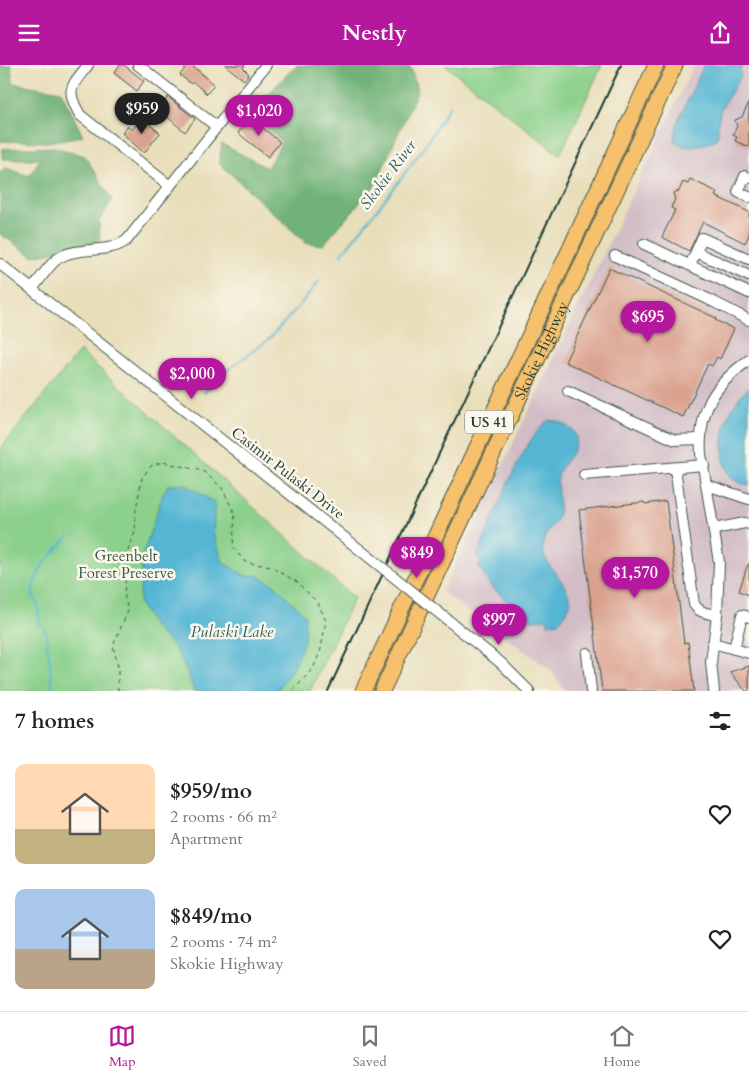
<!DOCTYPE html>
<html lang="en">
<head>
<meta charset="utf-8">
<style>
	:root { --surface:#fff; --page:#f6f6f6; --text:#222; --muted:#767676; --line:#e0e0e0; --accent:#b5179e }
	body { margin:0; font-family:Cardo,serif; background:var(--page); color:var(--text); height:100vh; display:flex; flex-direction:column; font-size:19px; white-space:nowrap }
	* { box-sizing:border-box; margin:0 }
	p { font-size:16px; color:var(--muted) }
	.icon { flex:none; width:28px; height:28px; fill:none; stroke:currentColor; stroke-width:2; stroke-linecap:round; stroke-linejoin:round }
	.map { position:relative; height:626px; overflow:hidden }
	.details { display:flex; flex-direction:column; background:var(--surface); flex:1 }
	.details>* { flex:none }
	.price { position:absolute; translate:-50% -42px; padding:0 11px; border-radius:18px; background:var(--accent); color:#fff; font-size:16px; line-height:32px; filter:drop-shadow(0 1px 2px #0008) }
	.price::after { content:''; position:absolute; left:50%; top:30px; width:15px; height:11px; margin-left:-8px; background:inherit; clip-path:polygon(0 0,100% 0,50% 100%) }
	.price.active { background:#222; color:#fff }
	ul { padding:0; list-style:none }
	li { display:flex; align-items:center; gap:15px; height:125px; padding:0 15px }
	li span { display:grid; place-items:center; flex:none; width:140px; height:100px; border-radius:10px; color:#555 }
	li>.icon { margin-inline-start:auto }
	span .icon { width:60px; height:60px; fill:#fffc; stroke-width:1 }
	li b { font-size:21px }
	h2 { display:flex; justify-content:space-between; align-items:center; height:60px; padding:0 15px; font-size:21px }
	header { display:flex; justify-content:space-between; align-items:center; height:65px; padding:0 15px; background:var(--accent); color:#fff; font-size:22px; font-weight:700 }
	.menu { display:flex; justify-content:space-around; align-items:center; height:70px; border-top:1px solid var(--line); background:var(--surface); font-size:14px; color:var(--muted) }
	.menu a { display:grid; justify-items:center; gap:2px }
	.menu .active { color:var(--accent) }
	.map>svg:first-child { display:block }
</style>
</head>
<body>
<header><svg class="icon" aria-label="menu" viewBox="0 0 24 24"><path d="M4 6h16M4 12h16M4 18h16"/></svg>Nestly<svg class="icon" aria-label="share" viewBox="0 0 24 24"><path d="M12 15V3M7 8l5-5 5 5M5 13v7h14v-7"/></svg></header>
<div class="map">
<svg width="749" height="626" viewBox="0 0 749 626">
	<rect width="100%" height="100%" fill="#fbf7ec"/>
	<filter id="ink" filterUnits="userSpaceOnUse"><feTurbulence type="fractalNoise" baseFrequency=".02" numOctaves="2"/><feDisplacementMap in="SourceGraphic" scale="10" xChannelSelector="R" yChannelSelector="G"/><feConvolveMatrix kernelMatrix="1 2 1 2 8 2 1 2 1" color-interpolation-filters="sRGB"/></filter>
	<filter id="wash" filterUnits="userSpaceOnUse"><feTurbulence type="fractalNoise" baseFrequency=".0096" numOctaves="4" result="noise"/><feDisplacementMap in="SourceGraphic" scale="20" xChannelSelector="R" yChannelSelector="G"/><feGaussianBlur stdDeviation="1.12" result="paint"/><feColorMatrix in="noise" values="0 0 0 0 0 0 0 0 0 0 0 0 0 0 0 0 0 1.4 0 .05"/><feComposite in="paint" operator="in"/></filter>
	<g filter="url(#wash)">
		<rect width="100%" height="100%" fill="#e8deba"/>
		<path fill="#d2bdc6" d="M694 0H749V626H564L552 606 442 527Z"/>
		<g fill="#8bd08b" stroke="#558660">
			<path d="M445 0H602L560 90Z"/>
			<path d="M80 286 354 533 310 626H0V384Z"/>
		</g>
		<g fill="#70b277" stroke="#487856">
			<path d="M0 0H11L13 18 61 26 83 71 48 77 0 76Z"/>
			<path d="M296 0H407L412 5 417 27 375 120 323 180 306 178 219 98 222 79 267 103 282 77 250 48Z"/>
			<path d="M54 82 85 91 112 135 99 156 100 178 33 191 0 169V107L6 103 29 111 40 94H2V84Z"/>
		</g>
		<g fill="#55b6d4" stroke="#3a7a84">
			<path d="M704 0H743L740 5 741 11 721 44 719 52 718 70 715 75 709 78 686 82 674 76 677 58Z"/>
			<path d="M749 322V420C746 419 741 419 738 417 729 413 725 405 724 396 720 368 727 342 749 322Z"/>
			<path d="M548 355C558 356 565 358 572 365 587 380 560 397 558 412 556 423 561 441 558 451 554 463 543 467 543 482 543 497 558 509 565 522 567 526 569 531 571 536L566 548 559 557 548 559V554L530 555 521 541 515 538 513 542 489 519 482 506 479 503 480 496 477 491C494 454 518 381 548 355Z"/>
			<path d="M184 419 215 438 213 467 223 498 246 511 257 510 276 521 305 550 304 576 294 601 277 626H194L187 606 175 583 154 562 139 538 143 490 163 429 168 420Z"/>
		</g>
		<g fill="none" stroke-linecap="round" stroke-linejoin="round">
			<g stroke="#55b6d4" stroke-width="2">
				<path d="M458 2V0"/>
				<path d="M341 190C379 141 420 94 450 40"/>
				<path d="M204 328 229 304 269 274 299 241 319 216"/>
				<path d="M53 626 46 568 39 555 38 541 33 531V521L43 499 69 471"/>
			</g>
		</g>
		<g id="blocks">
			<g fill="#daa18e">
				<path d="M120 0H124L144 16 137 26 114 8Z"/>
				<path d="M188 0H191L214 19 207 29 193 17 191 19 180 10Z"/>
				<path d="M225 0H245L243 3 249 9 244 15Z"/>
				<path d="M168 32 195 54 185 67 159 45Z"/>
				<path d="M749 37V82L735 76 737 72 733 70 737 61 735 55 742 52Z"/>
				<path d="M142 53 160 68 144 88 122 68 127 61 132 65Z"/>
				<path d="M251 53 280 77 268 92 238 68Z"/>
				<path d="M690 114 717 127 715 131 749 147V170L745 178 703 157 689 186 662 172 675 145 671 143 675 134 673 128 679 126 683 117 688 119Z"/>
				<path d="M609 203 716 253 715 255 734 264 720 294 717 292 712 301 708 299 683 352 565 297Z"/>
				<path d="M666 436 684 578 688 577 694 626H602L579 445 644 437 645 439Z"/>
				<path d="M748 499H749V530L739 526Z"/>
				<path d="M749 601V626H746L730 607Z"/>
			</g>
		</g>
	</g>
	<g filter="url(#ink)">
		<use href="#blocks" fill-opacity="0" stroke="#3d5548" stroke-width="1"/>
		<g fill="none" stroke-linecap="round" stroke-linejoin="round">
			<g stroke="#3d5548" stroke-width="12">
				<g id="minor">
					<path d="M88 0C71 22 65 24 80 50L170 121"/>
					<path d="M138 0 217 62"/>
					<path d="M749 113 745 111 738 127 749 132"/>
					<path d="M644 179 749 228"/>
					<path d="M696 187 702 173 749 194"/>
					<path d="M615 191 708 234 749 255"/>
					<path d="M0 199 369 492"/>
					<path d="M690 200 696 187 749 211"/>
					<path d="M32 224C40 215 47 202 57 194 77 180 108 190 127 175L266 0"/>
					<path d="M568 326 675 375 700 374"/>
					<path d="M675 403 694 539C699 548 707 548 717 550"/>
					<path d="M584 410 704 400"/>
					<path d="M707 420 749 434"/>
					<path d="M714 464 745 458 749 459"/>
					<path d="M449 556 501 598 529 626"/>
					<path d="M713 578 749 588"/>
					<path d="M734 584 742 550 749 552"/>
					<path d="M587 588 591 626"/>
					<path d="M714 626 711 597 717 550 719 497 701 389C698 345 714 320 749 295"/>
				</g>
			</g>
			<g stroke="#3d5548" stroke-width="17">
				<g id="highway">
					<path d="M363 626 656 0"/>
					<path id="s1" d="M382 626 675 0"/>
				</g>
			</g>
			<path stroke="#3d5548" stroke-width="1" stroke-dasharray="4 4" stroke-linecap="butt" d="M118 626V601L113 581 128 546 124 528 128 486 135 467 136 444 142 413 151 401 162 397 203 406 222 423 235 449 233 482 245 497 271 502 297 517 318 538 326 556 321 584 314 602 293 626"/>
			<use href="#minor" stroke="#fff" stroke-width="10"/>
			<use href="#highway" stroke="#f7c06c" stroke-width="15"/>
			<path stroke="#1f3d34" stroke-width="2" d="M328 626 621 0"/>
			<g stroke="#3d5548" stroke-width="12" stroke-linecap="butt">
				<path id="minor-bridge" d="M369 492 449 556"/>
			</g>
			<use href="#minor-bridge" stroke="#fff" stroke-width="10"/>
		</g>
	</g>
	<g text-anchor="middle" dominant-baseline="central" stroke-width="5" stroke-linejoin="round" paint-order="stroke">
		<rect fill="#fbf7ec" stroke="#61756b" stroke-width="1" x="465" y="345.5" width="48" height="23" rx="4"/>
		<g font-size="14" font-weight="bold" fill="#1f3d34">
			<text x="489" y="357">US 41</text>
		</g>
		<g font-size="15" fill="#1f3d34" stroke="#fbf7ec">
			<text stroke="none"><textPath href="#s1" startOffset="376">Skokie Highway</textPath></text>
			<text transform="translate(288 408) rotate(38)">Casimir Pulaski Drive</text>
		</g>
		<g font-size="15" fill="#355a45" stroke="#fbf7ec">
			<text x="126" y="491">Greenbelt<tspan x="126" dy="17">Forest Preserve</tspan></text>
		</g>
		<g font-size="16" font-style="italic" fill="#2f6164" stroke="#fbf7ec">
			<text transform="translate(388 110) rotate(-53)">Skokie River</text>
			<text x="232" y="567">Pulaski Lake</text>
		</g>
	</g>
</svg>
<b class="price active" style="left:142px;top:70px">$959</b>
<b class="price" style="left:259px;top:72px">$1,020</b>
<b class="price" style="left:648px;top:278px">$695</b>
<b class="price" style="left:192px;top:335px">$2,000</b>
<b class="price" style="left:417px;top:514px">$849</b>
<b class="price" style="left:635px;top:534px">$1,570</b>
<b class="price" style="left:499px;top:581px">$997</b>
</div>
<section class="details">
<h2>7 homes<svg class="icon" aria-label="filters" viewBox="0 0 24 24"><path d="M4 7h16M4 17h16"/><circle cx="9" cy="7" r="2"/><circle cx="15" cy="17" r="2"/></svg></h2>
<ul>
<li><span style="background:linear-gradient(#ffd9b3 65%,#c2b280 0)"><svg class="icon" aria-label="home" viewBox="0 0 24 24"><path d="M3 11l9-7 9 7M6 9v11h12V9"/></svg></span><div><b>$959/mo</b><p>2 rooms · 66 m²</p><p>Apartment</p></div><svg class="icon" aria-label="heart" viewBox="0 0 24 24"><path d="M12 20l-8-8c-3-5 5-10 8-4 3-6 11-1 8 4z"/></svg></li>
<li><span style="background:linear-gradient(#a9c7e8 60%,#b9a48a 0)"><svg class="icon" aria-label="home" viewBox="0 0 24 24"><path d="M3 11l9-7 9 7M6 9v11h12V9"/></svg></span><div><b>$849/mo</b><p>2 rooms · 74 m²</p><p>Skokie Highway</p></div><svg class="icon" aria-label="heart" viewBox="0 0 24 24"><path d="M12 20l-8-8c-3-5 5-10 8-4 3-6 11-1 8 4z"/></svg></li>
</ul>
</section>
<nav class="menu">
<a class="active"><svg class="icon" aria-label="map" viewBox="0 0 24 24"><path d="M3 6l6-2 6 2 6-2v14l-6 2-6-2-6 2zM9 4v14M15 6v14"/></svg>Map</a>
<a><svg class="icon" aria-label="saved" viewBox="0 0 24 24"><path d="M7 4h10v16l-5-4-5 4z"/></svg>Saved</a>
<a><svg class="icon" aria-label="home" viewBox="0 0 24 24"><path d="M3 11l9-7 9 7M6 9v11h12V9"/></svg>Home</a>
</nav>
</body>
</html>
